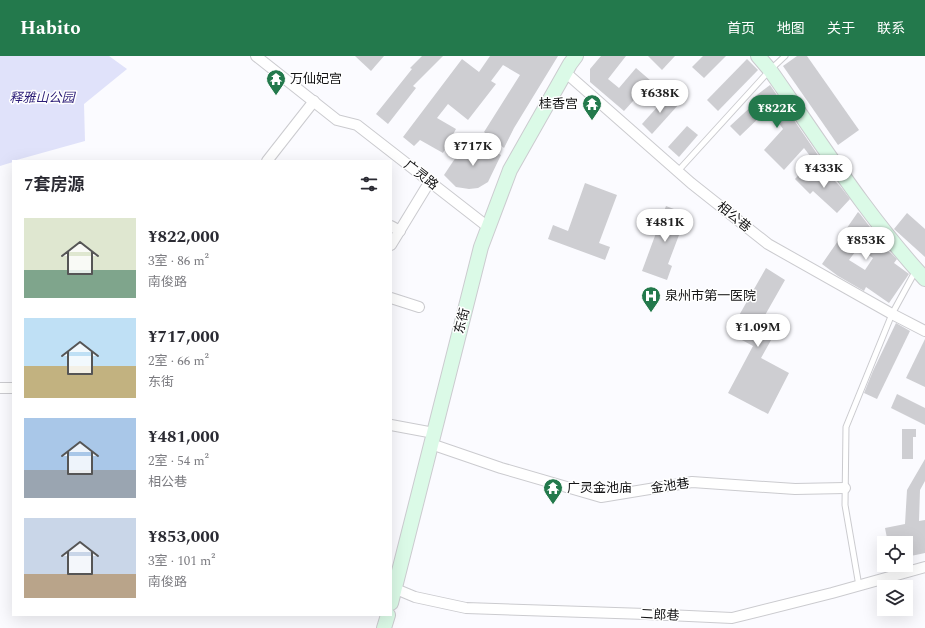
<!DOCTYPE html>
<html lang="zh">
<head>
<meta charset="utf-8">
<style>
	:root { --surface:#fff; --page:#f7f7f7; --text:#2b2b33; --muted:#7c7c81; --accent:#23794c }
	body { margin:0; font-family:Spectral,"Noto Sans SC",serif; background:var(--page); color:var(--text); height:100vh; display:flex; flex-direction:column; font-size:15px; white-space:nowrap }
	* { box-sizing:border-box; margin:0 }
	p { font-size:13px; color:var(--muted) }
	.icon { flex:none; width:22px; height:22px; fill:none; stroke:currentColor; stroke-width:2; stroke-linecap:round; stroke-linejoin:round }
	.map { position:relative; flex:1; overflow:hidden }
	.panel { position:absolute; left:12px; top:104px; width:380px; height:456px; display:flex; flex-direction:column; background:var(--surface); border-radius:0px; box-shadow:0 4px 16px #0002 }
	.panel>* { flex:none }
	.controls { position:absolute; left:877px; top:480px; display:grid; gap:8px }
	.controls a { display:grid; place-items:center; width:36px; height:36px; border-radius:0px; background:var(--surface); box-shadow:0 4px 16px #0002; font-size:20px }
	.price { position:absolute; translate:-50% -34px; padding:0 9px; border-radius:14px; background:#fff; color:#222; font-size:13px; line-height:26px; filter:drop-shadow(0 1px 2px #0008) }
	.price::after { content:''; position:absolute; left:50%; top:24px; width:12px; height:9px; margin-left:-6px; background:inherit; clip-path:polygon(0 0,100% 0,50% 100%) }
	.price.selected { background:var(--accent); color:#fff }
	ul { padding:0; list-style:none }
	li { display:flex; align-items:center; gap:12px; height:100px; padding:0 12px }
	li span { display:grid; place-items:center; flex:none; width:112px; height:80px; border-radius:0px; color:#555 }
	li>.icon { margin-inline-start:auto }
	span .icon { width:48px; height:48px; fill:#fffc; stroke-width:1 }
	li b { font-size:17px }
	h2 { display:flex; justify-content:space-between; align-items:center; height:48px; padding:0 12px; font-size:17px }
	header { display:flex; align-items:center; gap:24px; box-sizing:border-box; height:56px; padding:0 20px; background:var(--accent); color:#fff }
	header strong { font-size:19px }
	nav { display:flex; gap:22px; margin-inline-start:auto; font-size:14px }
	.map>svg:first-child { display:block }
</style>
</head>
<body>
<header>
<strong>Habito</strong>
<nav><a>首页</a><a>地图</a><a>关于</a><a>联系</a></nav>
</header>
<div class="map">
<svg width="925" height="572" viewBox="0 0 925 572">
	<rect width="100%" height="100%" fill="#fbfbff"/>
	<path fill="#e0e2fa" d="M0 0H109L127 13 84 48 85 85 13 105V106L0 110Z"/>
	<g fill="#ceced2" fill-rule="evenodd">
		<path d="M355 0H384L371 15Z"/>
		<path d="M422 0H443L413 30 416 32 388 68 376 58 412 13 410 12Z"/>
		<path d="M490 0H558L514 72 504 92 484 76 520 19 503 9 491 25 496 28 468 64 448 48 437 62 456 73 443 97 420 84 414 90 403 81 462 3 479 16Z"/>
		<path d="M601 0H626L608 23 619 32 636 12 651 25 624 55 590 26V13Z"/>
		<path d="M648 0H675L662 14Z"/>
		<path d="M703 0H726L704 22 692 11Z"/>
		<path d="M797 0H807L859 74 838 89 783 10Z"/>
		<path d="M747 3 758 14 718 55 707 44Z"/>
		<path d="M770 29 822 105 817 109 804 92 784 114 764 94 783 73 772 57 767 61 764 57 740 80 730 70 756 46 753 42Z"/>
		<path d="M668 39 679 48 652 78 642 68Z"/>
		<path d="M687 70 698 79 679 101 668 91Z"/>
		<path d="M478 86 501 99 488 126 478 132 469 133 456 131 444 119 462 92 470 98Z"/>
		<path d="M806 111 820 125 828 118 840 130 850 143 837 157 813 135 810 138 795 123Z"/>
		<path d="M585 127 617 139 599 187 610 191 605 204 548 183 553 169 568 175Z"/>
		<path d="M666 150 687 158 668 208 672 210 667 224 642 215Z"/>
		<path d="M858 156 860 158 870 171 868 173 876 179 883 187 881 190 892 198 897 203 894 207 909 218 889 247 866 231 864 235 838 220 822 208ZM858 192 873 202 865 214 849 204Z"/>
		<path d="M907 157 925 173V201L894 173Z"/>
		<path d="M766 212 785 224 760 268 775 277 761 302 789 317 768 358 728 337 753 290 729 277Z"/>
		<path d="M896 267 910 275 877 343 864 337 873 315Z"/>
		<path d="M925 283V331L906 322Z"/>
		<path d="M897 338 925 352V369L891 352Z"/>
		<path d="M902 373H916V381H913V403H902Z"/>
		<path d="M925 403V425L920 434 919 465 925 464V497L906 501V487H888L885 472 905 468 907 434Z"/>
	</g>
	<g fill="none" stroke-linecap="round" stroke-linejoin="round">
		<g stroke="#cbcbcf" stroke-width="7">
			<g id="lane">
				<path d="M678 115 770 14 785 0"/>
				<path d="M859 530 845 449 846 371 892 258 916 214"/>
			</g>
		</g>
		<g stroke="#cbcbcf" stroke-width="12">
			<g id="street">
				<path d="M256 0 337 64 357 69 488 171"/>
				<path d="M565 16 691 127 768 188 892 258 925 275"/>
				<path d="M267 105 314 45"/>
				<path d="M391 170 400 175"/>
				<path d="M391 189 430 125"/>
				<path d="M391 242 419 251"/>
				<path d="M0 332H13"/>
				<path d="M391 369 434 377"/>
				<path d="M431 388 501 412 601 441 692 426 795 433 845 432"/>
				<path d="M391 531 415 541 466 552 646 558 732 562 832 537 925 511"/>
			</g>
		</g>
		<g stroke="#cbcbcf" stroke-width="16">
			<g id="secondary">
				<path d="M758 0 770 14C820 85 866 159 925 223"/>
				<path d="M391 547 481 191 510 114 570 8 576 0"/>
				<path d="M384 572 388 559"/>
			</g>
		</g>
		<use href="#lane" stroke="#fff" stroke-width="5"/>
		<use href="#street" stroke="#fff" stroke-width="10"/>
		<use href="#secondary" stroke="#dbfae7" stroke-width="14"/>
	</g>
	<defs>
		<g id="temple-pin" transform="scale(1)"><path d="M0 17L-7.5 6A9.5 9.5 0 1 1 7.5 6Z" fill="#23794c" stroke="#fff"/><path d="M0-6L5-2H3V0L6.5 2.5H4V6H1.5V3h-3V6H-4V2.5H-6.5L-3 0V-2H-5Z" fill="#fff"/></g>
		<g id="hospital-pin" transform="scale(1)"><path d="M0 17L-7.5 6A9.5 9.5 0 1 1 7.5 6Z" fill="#23794c" stroke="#fff"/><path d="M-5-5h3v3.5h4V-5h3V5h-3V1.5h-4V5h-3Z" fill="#fff"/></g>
	</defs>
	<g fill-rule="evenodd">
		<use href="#temple-pin" x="276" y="23"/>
		<use href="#temple-pin" x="592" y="48"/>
		<use href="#hospital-pin" x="651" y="240"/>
		<use href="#temple-pin" x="553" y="432"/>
	</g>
	<g text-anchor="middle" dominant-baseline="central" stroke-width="3" stroke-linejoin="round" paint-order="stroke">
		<g font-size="13" fill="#141415" stroke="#fff" text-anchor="start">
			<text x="290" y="23">万仙妃宫</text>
			<text x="578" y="48" text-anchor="end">桂香宫</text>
			<text x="665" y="240">泉州市第一医院</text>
			<text x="567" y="432">广灵金池庙</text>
		</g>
		<g font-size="13" font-style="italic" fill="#2d1e78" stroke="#fff">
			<text x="42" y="42">释雅山公园</text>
		</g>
		<g font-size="13" fill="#141415" stroke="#fff">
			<text transform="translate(421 119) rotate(38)">广灵路</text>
			<text transform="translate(734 161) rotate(39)">相公巷</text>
			<text transform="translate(462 265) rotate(-76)">东街</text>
			<text transform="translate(670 430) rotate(-8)">金池巷</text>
			<text transform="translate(660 559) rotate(3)">二郎巷</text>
		</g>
	</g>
</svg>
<div class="controls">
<a><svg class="icon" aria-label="locate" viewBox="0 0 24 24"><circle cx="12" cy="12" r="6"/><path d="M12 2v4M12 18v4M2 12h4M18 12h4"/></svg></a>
<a><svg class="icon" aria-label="layers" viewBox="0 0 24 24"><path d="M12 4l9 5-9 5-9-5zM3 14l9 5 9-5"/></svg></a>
</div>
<b class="price" style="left:660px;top:58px">¥638K</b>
<b class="price selected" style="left:777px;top:73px">¥822K</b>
<b class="price" style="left:473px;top:111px">¥717K</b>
<b class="price" style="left:824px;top:133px">¥433K</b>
<b class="price" style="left:665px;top:187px">¥481K</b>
<b class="price" style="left:866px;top:205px">¥853K</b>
<b class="price" style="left:758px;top:292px">¥1.09M</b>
<section class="panel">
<h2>7套房源<svg class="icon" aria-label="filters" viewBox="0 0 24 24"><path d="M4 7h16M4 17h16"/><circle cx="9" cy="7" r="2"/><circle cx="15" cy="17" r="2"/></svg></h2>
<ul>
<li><span style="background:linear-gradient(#dfe7d0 65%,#7fa58c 0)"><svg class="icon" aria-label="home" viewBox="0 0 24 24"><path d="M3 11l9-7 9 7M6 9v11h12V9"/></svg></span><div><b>¥822,000</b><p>3室 · 86 m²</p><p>南俊路</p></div></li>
<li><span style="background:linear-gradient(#bfe0f5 60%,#c2b280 0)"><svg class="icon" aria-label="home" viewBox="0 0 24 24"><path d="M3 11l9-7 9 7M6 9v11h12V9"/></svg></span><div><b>¥717,000</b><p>2室 · 66 m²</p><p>东街</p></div></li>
<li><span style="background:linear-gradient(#a9c7e8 65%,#9aa5b1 0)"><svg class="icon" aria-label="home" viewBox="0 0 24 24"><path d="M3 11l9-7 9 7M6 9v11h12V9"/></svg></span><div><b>¥481,000</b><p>2室 · 54 m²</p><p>相公巷</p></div></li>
<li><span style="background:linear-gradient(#c9d6e8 70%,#b9a48a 0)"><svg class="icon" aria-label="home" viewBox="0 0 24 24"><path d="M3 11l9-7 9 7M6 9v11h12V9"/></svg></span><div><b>¥853,000</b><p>3室 · 101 m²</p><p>南俊路</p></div></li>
</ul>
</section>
</div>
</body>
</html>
